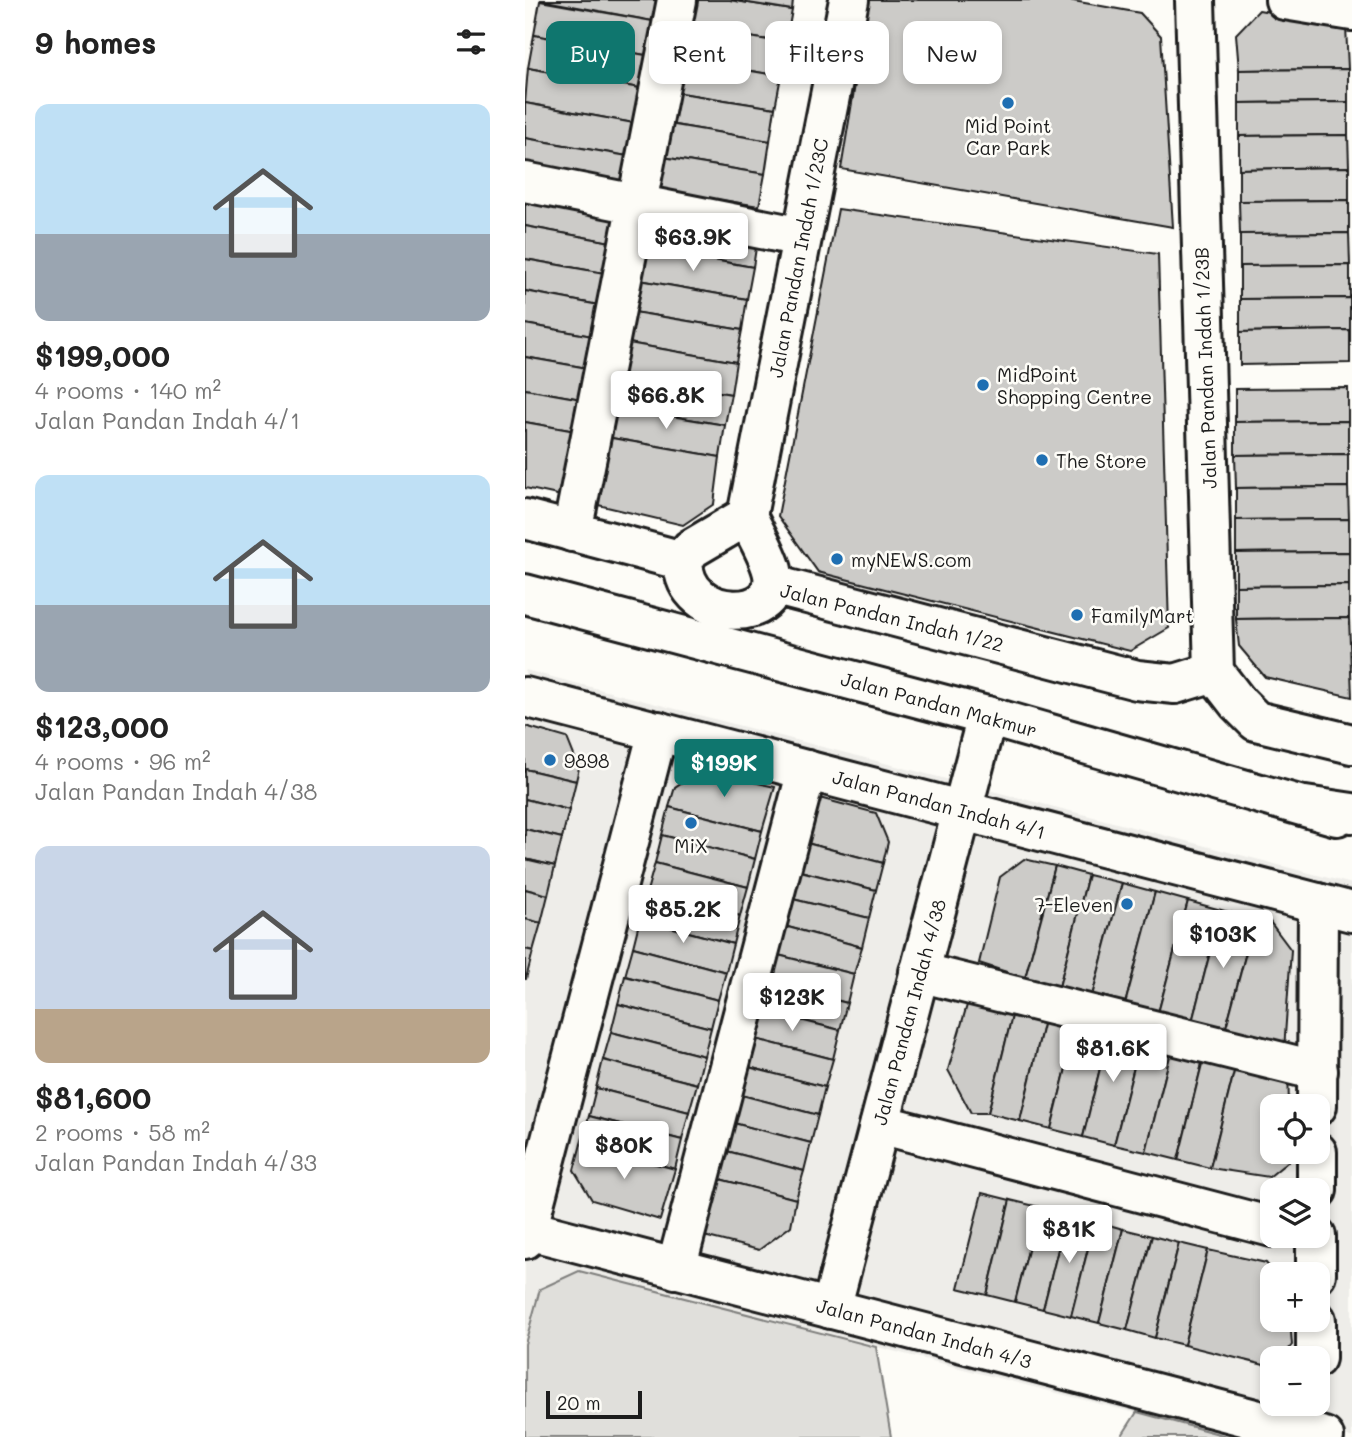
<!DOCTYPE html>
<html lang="en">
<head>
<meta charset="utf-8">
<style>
	:root { --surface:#fff; --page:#f2f2f2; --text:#222; --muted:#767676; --accent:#0f766e }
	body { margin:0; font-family:Mali,sans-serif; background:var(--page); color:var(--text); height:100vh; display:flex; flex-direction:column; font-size:26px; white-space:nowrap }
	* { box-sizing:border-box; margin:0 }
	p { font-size:23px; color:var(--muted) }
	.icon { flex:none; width:38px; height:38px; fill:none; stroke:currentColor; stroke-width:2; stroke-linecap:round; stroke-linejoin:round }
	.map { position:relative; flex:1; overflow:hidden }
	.details { display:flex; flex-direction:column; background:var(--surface); width:525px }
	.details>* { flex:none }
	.top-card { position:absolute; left:21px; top:21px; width:665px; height:63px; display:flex; gap:14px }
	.tools { position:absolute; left:735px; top:1094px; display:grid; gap:14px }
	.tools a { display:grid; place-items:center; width:70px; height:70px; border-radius:14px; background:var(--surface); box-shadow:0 4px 10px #0003; font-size:35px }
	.scale { position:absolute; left:21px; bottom:18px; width:96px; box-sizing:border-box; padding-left:7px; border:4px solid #1c1c1c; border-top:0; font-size:19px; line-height:24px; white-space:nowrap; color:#1c1c1c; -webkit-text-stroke:5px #fdfcf7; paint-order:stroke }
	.price { position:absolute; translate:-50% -60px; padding:0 16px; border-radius:7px; background:#fff; color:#222; font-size:23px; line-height:46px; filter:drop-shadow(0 2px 4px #0008) }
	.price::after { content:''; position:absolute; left:50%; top:42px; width:21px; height:16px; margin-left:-10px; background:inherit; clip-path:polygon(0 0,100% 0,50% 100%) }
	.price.on { background:var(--accent); color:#fff }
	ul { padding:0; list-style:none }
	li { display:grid; align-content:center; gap:14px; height:371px; padding:0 35px }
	li span { display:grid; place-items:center; height:217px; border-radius:14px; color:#555 }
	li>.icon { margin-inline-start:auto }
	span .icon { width:126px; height:126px; fill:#fffc; stroke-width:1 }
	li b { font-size:30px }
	h2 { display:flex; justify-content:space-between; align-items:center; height:84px; padding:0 35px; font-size:30px }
	.chip { padding:0 24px; border-radius:14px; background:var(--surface); box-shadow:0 4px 10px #0003; font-size:24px; line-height:63px }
	.chip.on { background:var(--accent); color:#fff }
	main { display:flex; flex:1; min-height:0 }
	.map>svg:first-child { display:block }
</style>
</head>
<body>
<main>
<section class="details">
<h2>9 homes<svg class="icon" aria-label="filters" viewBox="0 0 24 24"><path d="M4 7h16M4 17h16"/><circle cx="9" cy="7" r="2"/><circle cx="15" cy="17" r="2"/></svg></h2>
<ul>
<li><span style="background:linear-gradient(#bfe0f5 60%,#9aa5b1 0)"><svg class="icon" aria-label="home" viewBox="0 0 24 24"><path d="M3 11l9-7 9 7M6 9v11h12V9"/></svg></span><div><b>$199,000</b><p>4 rooms · 140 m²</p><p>Jalan Pandan Indah 4/1</p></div></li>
<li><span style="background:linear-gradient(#bfe0f5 60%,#9aa5b1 0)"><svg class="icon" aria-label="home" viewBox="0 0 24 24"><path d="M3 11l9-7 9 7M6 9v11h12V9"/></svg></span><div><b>$123,000</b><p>4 rooms · 96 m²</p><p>Jalan Pandan Indah 4/38</p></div></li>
<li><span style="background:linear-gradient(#c9d6e8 75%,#b9a48a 0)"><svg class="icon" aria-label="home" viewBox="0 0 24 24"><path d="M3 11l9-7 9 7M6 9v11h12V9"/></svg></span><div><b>$81,600</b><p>2 rooms · 58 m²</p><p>Jalan Pandan Indah 4/33</p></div></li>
</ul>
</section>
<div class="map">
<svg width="827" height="1437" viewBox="0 0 827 1437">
	<rect width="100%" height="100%" fill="#fdfcf7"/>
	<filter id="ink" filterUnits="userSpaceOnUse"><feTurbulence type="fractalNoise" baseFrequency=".0143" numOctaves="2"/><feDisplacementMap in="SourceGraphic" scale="14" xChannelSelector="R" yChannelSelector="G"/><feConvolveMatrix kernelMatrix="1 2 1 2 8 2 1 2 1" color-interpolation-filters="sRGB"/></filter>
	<g filter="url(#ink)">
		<path fill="#eeede9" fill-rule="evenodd" d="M0 670 827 884V1437H705L54 1271 0 1344ZM747 1106H793V1152H747ZM747 1190H793V1236H747ZM747 1274H793V1320H747ZM747 1358H793V1404H747Z"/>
		<g fill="#e0dfdb" stroke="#7e7e7c" stroke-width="2">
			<path d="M54 1271 351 1347 366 1437H0V1344L15 1289Z"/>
			<path d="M612 1412 705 1437H596Z"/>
		</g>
		<g fill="#cccbc8" stroke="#1c1c1c" stroke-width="2">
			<path d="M15 0H136L133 22Z"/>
			<path d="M158 0H205L267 10 261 43 154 25Z"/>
			<path d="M205 0H268L267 10Z"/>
			<path d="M344 0H543L615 13 636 36 648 227 316 169Z"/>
			<path d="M15 1 133 22 126 56 9 35Z"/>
			<path d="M734 10 821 26 823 69 714 70 711 34Z"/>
			<path d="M154 25 261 43 256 76 149 58Z"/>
			<path d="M9 35 126 56 120 89 3 68Z"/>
			<path d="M149 58 256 76 250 108 143 91Z"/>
			<path d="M3 68 120 89 114 124 0 103Z"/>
			<path d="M823 69V102L714 103V70Z"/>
			<path d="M143 91 250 108 245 141 138 123Z"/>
			<path d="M823 102V135L714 136V103Z"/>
			<path d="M0 103 114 124 108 157 0 138Z"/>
			<path d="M138 123 245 141 240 174 132 156Z"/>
			<path d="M823 135 824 167 714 169V136Z"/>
			<path d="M0 138 108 157 102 191 0 173Z"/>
			<path d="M132 156 240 174 234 206 127 189Z"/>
			<path d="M824 167V200L714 201V169Z"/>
			<path d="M0 194 97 211 91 243 0 226Z"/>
			<path d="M824 200V233L715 234 714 201Z"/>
			<path d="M313 209 633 254 644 628 605 651 293 572 253 516Z"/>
			<path d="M120 216 233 235 228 267 114 247Z"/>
			<path d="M0 226 91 243 85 274 0 259Z"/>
			<path d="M824 233 825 265 715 266V234Z"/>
			<path d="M114 247 228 267 222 299 109 279Z"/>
			<path d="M0 259 85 274 79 306 0 291Z"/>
			<path d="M825 265V298L715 299V266Z"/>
			<path d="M109 279 222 299 217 330 103 311Z"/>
			<path d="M0 291 79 306 73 337 0 324Z"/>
			<path d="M825 298V330L715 332V299Z"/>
			<path d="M103 311 217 330 211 362 98 342Z"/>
			<path d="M0 324 73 337 68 369 0 357Z"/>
			<path d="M825 330V363L715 365V332Z"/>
			<path d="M98 342 211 362 206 394 92 374Z"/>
			<path d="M0 357 68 369 62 400 0 389Z"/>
			<path d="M92 374 206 394 200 425 86 406Z"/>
			<path d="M823 388V421L710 422V389Z"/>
			<path d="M0 389 62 400 56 432 0 422Z"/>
			<path d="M86 406 200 425 195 457 81 437Z"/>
			<path d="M823 421V454L710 455V422Z"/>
			<path d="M0 422 56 432 46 498 0 488Z"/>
			<path d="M81 437 195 457 189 504 158 525 69 504Z"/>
			<path d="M823 454V487L711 488 710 455Z"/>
			<path d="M823 487 824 519 711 520V488Z"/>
			<path d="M824 519V552L711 553V520Z"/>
			<path d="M824 552V585L711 586V553Z"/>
			<path d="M824 585V618L711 619V586Z"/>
			<path d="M824 618 827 697 740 677 714 646 711 619Z"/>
			<path d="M0 726 42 738 54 768 51 781 0 769Z"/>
			<path d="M0 769 51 781 44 810 0 799Z"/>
			<path d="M175 770 250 787 237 831 144 807 150 787Z"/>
			<path d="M283 795 351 813 363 842 358 863 270 840Z"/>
			<path d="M0 799 44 810 37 838 0 829Z"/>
			<path d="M144 807 237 831 230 859 137 835Z"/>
			<path d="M0 829 37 838 30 866 0 859Z"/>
			<path d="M137 835 230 859 223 887 130 863Z"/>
			<path d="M270 840 358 863 351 890 263 868Z"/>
			<path d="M0 859 30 866 23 895 0 889Z"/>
			<path d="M499 859 530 866 500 978 454 963 475 877Z"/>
			<path d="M130 863 223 887 215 916 122 891Z"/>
			<path d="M530 866 563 875 534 987 500 978Z"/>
			<path d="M263 868 351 890 344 918 256 896Z"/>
			<path d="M563 875 597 883 567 996 534 987Z"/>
			<path d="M597 883 630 892 600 1004 567 996Z"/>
			<path d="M0 889 23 895 16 923 0 919Z"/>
			<path d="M122 891 215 916 208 944 115 919Z"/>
			<path d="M630 892 663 901 633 1013 600 1004Z"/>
			<path d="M256 896 344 918 337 947 248 923Z"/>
			<path d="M663 901 696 910 667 1022 633 1013Z"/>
			<path d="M696 910 730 919 700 1031 667 1022Z"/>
			<path d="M0 919 16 923 8 951 0 949Z"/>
			<path d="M115 919 208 944 201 972 108 947Z"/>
			<path d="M730 919 745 922 766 950 759 1050 700 1031Z"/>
			<path d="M248 923 337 947 329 974 241 952Z"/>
			<path d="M108 947 201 972 193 1000 100 976Z"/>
			<path d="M0 949 8 951 1 979H0Z"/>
			<path d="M241 952 329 974 322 1003 234 980Z"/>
			<path d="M100 976 193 1000 186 1028 93 1004Z"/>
			<path d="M234 980 322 1003 315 1030 227 1008Z"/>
			<path d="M447 988 491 1000 463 1113H446L423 1070Z"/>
			<path d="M491 1000 522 1008 495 1121 463 1113Z"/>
			<path d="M93 1004 186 1028 179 1056 86 1032Z"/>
			<path d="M227 1008 315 1030 308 1059 219 1036Z"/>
			<path d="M522 1008 554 1016 526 1129 495 1121Z"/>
			<path d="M554 1016 586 1024 558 1137 526 1129Z"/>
			<path d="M586 1024 618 1032 589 1145 558 1137Z"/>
			<path d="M86 1032 179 1056 172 1084 78 1060Z"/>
			<path d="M618 1032 649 1040 621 1152 589 1145Z"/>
			<path d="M219 1036 308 1059 300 1087 212 1064Z"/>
			<path d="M649 1040 681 1048 653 1160 621 1152Z"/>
			<path d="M681 1048 713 1056 685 1168 653 1160Z"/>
			<path d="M713 1056 763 1069 764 1106H747V1152H766V1159L744 1177 685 1168Z"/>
			<path d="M78 1060 172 1084 164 1112 71 1088Z"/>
			<path d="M212 1064 300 1087 293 1115 205 1092Z"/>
			<path d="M71 1088 164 1112 157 1140 64 1116Z"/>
			<path d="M205 1092 293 1115 286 1143 197 1120Z"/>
			<path d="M64 1116 157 1140 150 1169 56 1144Z"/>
			<path d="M197 1120 286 1143 279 1171 190 1148Z"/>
			<path d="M56 1144 150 1169 135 1220 67 1200 49 1170Z"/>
			<path d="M190 1148 279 1171 271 1199 183 1176Z"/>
			<path d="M183 1176 271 1199 266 1226 234 1250 167 1233Z"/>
			<path d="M457 1193 485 1200 462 1295 433 1288Z"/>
			<path d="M485 1200 514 1207 490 1302 462 1295Z"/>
			<path d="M514 1207 542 1214 518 1309 490 1302Z"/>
			<path d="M542 1214 570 1221 546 1316 518 1309Z"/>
			<path d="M570 1221 598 1229 574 1323 546 1316Z"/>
			<path d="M598 1229 627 1236 602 1330 574 1323Z"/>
			<path d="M627 1236 654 1243 630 1338 602 1330Z"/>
			<path d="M654 1243 683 1250 659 1345 630 1338Z"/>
			<path d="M683 1250 741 1263 750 1274H747V1320H765L767 1345 757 1358H747V1367L659 1345Z"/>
		</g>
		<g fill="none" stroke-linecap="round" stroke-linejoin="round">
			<g stroke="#1c1c1c" stroke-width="44">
				<g id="minor">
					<path d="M670 0 689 672 713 703 731 721 827 744"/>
					<path d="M760 0 827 11"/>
					<path d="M0 182 277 237"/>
					<path d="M0 519 158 561"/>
					<path d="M47 532 152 0"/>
					<path d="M158 561C159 626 262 623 247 570 242 552 230 533 222 516L324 0"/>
					<path d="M158 561 166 549 222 516"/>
					<path d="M248 585 612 680 650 684 689 672"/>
					<path d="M0 594 462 716 812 816"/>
					<path d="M0 697 827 912"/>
					<path d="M394 972 793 1071"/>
					<path d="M792 1106 793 903"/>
					<path d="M355 1124 747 1227"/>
					<path d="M792 1190V1152"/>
					<path d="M0 1229 799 1437"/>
					<path d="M0 1239 133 731"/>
					<path d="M151 1269 282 770"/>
					<path d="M791 1274V1236"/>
					<path d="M306 1309 462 716"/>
					<path d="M791 1358V1320"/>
				</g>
			</g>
			<g stroke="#1c1c1c" stroke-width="44">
				<path id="major" d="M780 806 827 813"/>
			</g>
			<use href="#minor" stroke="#fdfcf7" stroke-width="38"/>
			<use href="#major" stroke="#fdfcf7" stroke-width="38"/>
		</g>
	</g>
	<g fill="#1f6fb2" stroke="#fdfcf7" stroke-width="2.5">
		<circle cx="483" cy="103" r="7"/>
		<circle cx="458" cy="385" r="7"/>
		<circle cx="517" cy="460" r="7"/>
		<circle cx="312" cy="559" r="7"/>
		<circle cx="552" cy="615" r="7"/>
		<circle cx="25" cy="760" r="7"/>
		<circle cx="166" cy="823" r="7"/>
		<circle cx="602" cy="904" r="7"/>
	</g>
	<g text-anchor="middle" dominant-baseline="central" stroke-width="5" stroke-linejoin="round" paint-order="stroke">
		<g font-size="19" fill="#1c1c1c" stroke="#fdfcf7" text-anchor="start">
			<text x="483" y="125" text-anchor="middle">Mid Point<tspan x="483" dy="22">Car Park</tspan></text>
			<text x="472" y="374">MidPoint<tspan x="472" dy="22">Shopping Centre</tspan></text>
			<text x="531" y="460">The Store</text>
			<text x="326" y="559">myNEWS.com</text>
			<text x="566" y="615">FamilyMart</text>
			<text x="39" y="760">9898</text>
			<text x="166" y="845" text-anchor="middle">MiX</text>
			<text x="588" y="904" text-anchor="end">7-Eleven</text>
		</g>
		<g font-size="19" fill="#1c1c1c" stroke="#fdfcf7">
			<text transform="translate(273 258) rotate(-79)">Jalan Pandan Indah 1/23C</text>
			<text transform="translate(680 368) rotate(-92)">Jalan Pandan Indah 1/23B</text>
			<text transform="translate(367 617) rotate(14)">Jalan Pandan Indah 1/22</text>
			<text transform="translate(414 704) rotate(15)">Jalan Pandan Makmur</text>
			<text transform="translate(414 804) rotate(15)">Jalan Pandan Indah 4/1</text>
			<text transform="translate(384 1012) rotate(-75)">Jalan Pandan Indah 4/38</text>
			<text transform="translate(399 1333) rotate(15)">Jalan Pandan Indah 4/3</text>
		</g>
	</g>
</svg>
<div class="tools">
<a><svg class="icon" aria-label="locate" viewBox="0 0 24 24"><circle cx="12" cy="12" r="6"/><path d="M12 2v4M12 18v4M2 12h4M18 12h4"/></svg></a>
<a><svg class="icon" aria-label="layers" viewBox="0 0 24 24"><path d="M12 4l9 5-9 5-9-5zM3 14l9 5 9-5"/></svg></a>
<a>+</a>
<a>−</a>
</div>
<div class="scale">20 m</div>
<b class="price" style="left:168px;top:273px">$63.9K</b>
<b class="price" style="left:141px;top:431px">$66.8K</b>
<b class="price on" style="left:199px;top:799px">$199K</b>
<b class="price" style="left:158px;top:945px">$85.2K</b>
<b class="price" style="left:698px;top:970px">$103K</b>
<b class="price" style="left:267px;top:1033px">$123K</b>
<b class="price" style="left:588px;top:1084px">$81.6K</b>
<b class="price" style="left:99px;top:1181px">$80K</b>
<b class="price" style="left:544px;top:1265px">$81K</b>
<div class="top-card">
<a class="chip on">Buy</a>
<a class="chip">Rent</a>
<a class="chip">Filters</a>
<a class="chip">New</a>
</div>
</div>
</main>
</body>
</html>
